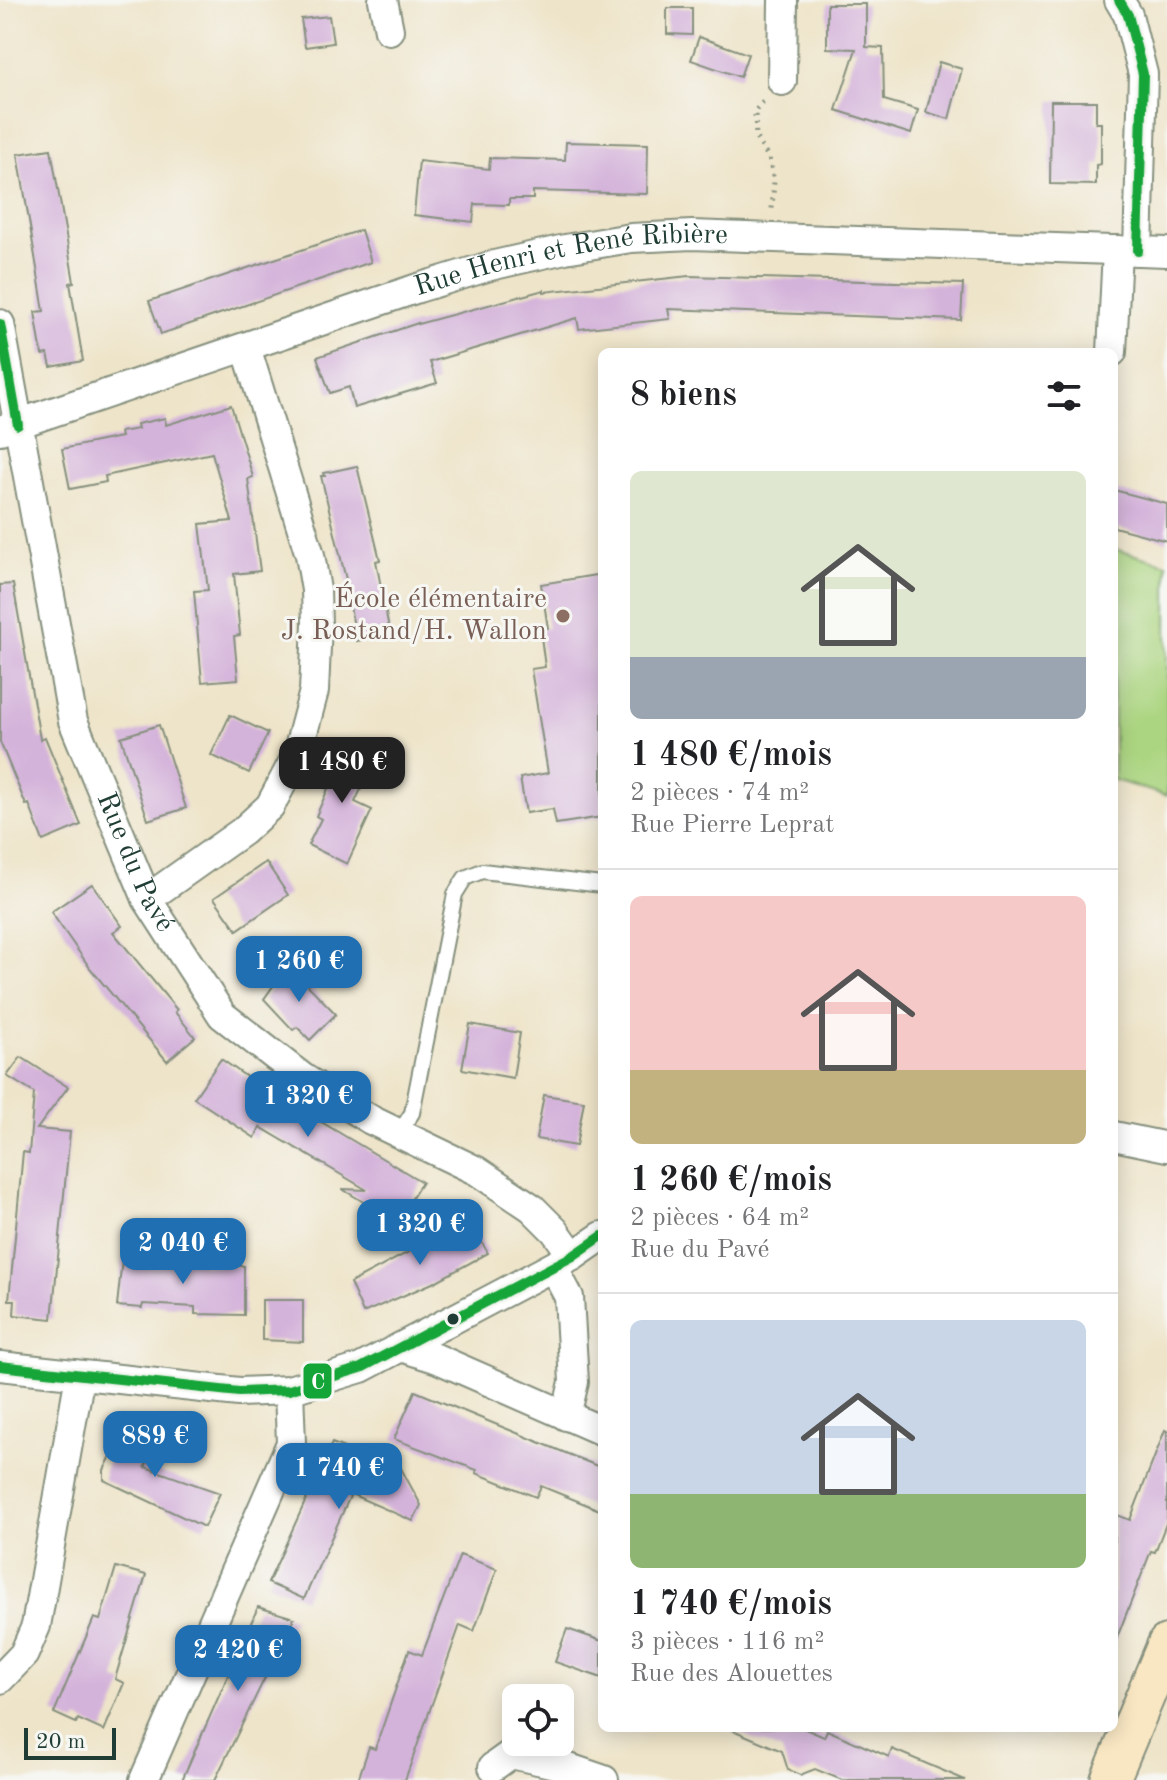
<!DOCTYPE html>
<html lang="fr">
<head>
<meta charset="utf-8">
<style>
	:root { --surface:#fff; --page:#f6f6f6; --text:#202124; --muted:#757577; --line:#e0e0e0; --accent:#1f6fb2 }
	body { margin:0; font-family:"Old Standard TT",serif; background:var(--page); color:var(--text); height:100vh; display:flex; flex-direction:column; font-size:30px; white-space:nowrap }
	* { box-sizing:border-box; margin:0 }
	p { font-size:26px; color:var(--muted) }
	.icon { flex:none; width:44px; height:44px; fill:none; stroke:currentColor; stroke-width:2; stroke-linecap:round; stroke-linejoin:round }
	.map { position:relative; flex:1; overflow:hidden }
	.drawer { position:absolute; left:598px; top:348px; width:520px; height:1384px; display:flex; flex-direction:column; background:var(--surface); border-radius:12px; box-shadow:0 4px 20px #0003 }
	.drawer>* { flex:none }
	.fabs { position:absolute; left:502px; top:1684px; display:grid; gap:16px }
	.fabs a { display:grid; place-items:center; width:72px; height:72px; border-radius:12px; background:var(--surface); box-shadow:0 4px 20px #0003; font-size:40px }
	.scale { position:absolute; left:24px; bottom:20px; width:92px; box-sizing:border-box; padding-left:8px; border:4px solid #1f3d34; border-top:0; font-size:22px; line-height:28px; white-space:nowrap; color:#1f3d34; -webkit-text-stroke:6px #f6f6f2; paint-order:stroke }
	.price { position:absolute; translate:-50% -68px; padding:0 18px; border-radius:16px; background:var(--accent); color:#fff; font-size:26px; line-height:52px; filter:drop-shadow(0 2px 4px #0008) }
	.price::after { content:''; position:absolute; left:50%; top:48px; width:24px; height:18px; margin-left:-12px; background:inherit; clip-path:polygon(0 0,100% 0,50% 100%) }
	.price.active { background:#222; color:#fff }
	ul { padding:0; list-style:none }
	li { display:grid; align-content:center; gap:16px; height:424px; padding:0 32px }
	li+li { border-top:2px solid var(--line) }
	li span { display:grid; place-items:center; height:248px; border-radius:12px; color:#555 }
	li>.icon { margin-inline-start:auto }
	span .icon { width:144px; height:144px; fill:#fffc; stroke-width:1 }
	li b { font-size:34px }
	h2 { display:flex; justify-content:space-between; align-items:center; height:96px; padding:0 32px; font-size:34px }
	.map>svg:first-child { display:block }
</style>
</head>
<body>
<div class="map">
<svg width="1167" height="1780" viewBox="0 0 1167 1780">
	<rect width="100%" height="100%" fill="#f6f6f2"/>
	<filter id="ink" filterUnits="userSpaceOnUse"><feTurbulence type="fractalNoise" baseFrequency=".0125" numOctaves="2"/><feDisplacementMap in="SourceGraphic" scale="16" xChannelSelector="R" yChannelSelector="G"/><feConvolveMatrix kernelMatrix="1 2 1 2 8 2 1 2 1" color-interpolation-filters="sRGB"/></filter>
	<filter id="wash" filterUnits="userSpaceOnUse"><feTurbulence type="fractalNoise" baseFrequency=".006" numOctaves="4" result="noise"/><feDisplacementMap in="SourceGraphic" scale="32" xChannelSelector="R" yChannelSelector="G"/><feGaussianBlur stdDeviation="1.8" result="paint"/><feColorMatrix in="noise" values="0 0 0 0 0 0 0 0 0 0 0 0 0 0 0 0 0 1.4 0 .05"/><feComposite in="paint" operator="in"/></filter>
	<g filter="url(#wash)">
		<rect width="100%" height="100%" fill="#eee4c9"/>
		<path fill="#acd581" stroke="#66895a" stroke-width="2" d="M1114 549 1167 564V796L1114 780Z"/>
		<g id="blocks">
			<g fill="#d4b3da">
				<path d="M827 4H866V47L883 48 884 100 918 110 911 134 836 110 856 49 827 48Z"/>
				<path d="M667 8H692V35L667 34Z"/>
				<path d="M329 16 333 43 305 47 301 19Z"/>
				<path d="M699 37 748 54 740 77 691 60Z"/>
				<path d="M939 62 962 69 949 119 926 112Z"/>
				<path d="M1051 101H1096V123H1101V164L1096 165V185L1050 184Z"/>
				<path d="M566 142 648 144 647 194 533 191V199H509V205L475 204 473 222 414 215 419 161 489 169 490 158 565 160Z"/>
				<path d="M51 149 74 282 70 283 83 361 51 367 48 354 42 355 35 312 44 311 18 154Z"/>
				<path d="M361 230 371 262 161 334 149 301Z"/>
				<path d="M689 276 963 284 961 320 668 309 670 319 579 329 577 318 430 362 437 383 354 408 349 387 330 393 317 357 418 323V324L544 290V292Z"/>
				<path d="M231 405 253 477 248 479 260 571 234 574 240 635 234 636 238 679 202 682 194 591 208 590 200 524 232 521 212 453 105 476 106 482 70 489 62 449 121 437 120 432 138 429 137 424 165 418 166 425Z"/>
				<path d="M357 466 380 560 376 561 390 634 357 641 348 597 350 596 321 476H325L324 473Z"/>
				<path d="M1114 490 1167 504V541L1114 527Z"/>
				<path d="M602 574V817L556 824 553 809 526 813 520 778 548 773 531 669 545 667 540 629 548 628 541 584Z"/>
				<path d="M13 584 40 739 45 737 81 825 43 841 29 804 26 805 0 742V585Z"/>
				<path d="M230 715 268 733 249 773 211 755Z"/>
				<path d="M159 725 186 808 148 820 121 737Z"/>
				<path d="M336 744 374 761 355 802 372 810 347 864 308 845 321 819 316 816 328 789 318 784Z"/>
				<path d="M266 862 288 895 237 930 214 898Z"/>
				<path d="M92 884 122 926 113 932 177 1010 175 1012 195 1037 167 1061 90 968 51 912Z"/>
				<path d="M288 965 336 1014 310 1040 297 1027 293 1030 264 999Z"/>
				<path d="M470 1024 520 1033 513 1078 462 1069Z"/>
				<path d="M21 1057 68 1087 37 1129 70 1132 52 1319 14 1315 15 1300H9L23 1152 29 1153 34 1093 7 1076Z"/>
				<path d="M221 1059 294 1110 296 1107 422 1182 397 1222 342 1189 367 1190 260 1127 255 1138 194 1098Z"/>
				<path d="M544 1095 584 1101 576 1146 536 1139Z"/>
				<path d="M469 1220 488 1253 435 1282 363 1313 350 1283Z"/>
				<path d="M196 1255 203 1265 244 1266V1315L195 1314V1307L143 1304 142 1308 117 1306 122 1259 180 1265Z"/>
				<path d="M262 1300H303V1342L262 1340Z"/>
				<path d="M415 1391 602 1468V1511L541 1486 536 1497 476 1473 477 1470 394 1439Z"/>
				<path d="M124 1423 158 1439 145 1467 220 1493 204 1527 104 1480V1470L115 1448 112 1447Z"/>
				<path d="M1165 1430 1167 1431V1521L1155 1552 1151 1551 1116 1640H1114V1514L1130 1520Z"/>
				<path d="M332 1443 383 1464 390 1448 421 1505 413 1521 351 1494 304 1599 268 1583Z"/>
				<path d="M460 1555 497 1569 474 1631 460 1625 405 1780H358L369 1747 375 1749 409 1650 422 1655Z"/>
				<path d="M116 1567 146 1575 115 1679 124 1683 104 1731 78 1719 76 1723 54 1713 94 1618 100 1620Z"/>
				<path d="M258 1607 294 1618 215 1780H182Z"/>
				<path d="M567 1629 602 1641V1678L555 1662Z"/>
				<path d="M728 1728H803L824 1737 827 1730 889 1757 892 1749 965 1780H842L815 1769 800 1775 788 1770 782 1751Z"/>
			</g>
		</g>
	</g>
	<g filter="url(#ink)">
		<use href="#blocks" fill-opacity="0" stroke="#86907e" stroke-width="2"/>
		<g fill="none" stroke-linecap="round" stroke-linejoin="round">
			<g stroke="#86907e" stroke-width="18">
				<path id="lane" d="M399 1133 412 1113 455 894 465 878 482 871 602 885"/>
			</g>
			<g stroke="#86907e" stroke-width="32">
				<g id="street">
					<path d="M383 0 389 30"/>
					<path d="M1119 0 1128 15 1143 74 1138 251"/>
					<path d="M782 81 783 0"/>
					<path id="s1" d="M0 324 73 721 147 899 222 1015 303 1078 371 1120 477 1171 532 1208 555 1231 573 1256"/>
					<path d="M1112 352 1117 250"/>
					<path id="s2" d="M0 430 418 288 490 266 565 249 631 238 692 235 1167 252"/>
					<path d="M147 899 243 831 270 806 297 755 314 691 317 624 316 590 310 555 246 347"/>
					<path d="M1114 1136 1167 1147"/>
					<path d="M553 1267 569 1297 574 1382 566 1416"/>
					<path d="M401 1347 438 1359 602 1431"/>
					<path d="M0 1366 239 1392 289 1390 361 1368 573 1256 602 1236"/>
					<path d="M0 1679 24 1654 36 1626 80 1375"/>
					<path d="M493 1767 511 1754 560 1765 604 1780"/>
					<path d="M144 1780 291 1443 289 1390"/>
				</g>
			</g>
			<g stroke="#86907e" stroke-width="42">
				<path id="secondary" d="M1110 1780 1167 1644"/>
			</g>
			<path stroke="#86907e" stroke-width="5" stroke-dasharray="2 6" stroke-linecap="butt" d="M763 102 755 111 756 138 769 158 774 181 772 209"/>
			<use href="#lane" stroke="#fff" stroke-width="14"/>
			<use href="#street" stroke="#fff" stroke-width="28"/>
			<use href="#secondary" stroke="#f9e7c3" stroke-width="38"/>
			<g stroke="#f6f6f2" stroke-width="16">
				<g id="bus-1">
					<path d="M1119 0 1128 15 1143 74 1138 251"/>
					<path d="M0 324 18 425"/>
					<path d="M0 1366 239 1392 289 1390 361 1368 573 1256 602 1236"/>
				</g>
			</g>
			<use href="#bus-1" stroke="#13a538" stroke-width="10"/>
		</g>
	</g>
	<circle fill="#8d6e63" stroke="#f6f6f2" stroke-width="3" cx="563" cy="616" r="8"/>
	<circle fill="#1f3d34" stroke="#f6f6f2" stroke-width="3" cx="453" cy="1319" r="7"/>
	<g text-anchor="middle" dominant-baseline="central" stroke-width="6" stroke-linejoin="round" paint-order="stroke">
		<g font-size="28" fill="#1f3d34" stroke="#f6f6f2">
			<text stroke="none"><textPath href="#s2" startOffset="598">Rue Henri et René Ribière</textPath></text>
			<text stroke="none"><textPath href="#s1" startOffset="558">Rue du Pavé</textPath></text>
		</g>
		<g font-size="28" fill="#785e54" stroke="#f6f6f2" text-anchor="end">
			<text x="547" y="600">École élémentaire<tspan x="547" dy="32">J. Rostand/H. Wallon</tspan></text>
		</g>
	</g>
	<rect stroke="#f6f6f2" stroke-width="3" x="302" y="1362" width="31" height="38" rx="8" fill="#13a538"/>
	<g font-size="22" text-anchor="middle" font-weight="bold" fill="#fff">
		<text x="318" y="1389">C</text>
	</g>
</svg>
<div class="fabs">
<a><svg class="icon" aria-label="locate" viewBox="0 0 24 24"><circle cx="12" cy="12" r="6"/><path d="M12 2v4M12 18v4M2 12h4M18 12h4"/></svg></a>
</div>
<div class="scale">20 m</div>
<b class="price active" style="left:342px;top:805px">1 480 €</b>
<b class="price" style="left:299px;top:1004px">1 260 €</b>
<b class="price" style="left:308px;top:1139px">1 320 €</b>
<b class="price" style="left:420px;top:1267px">1 320 €</b>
<b class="price" style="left:183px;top:1286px">2 040 €</b>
<b class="price" style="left:155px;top:1479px">889 €</b>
<b class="price" style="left:339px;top:1511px">1 740 €</b>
<b class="price" style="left:238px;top:1693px">2 420 €</b>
<section class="drawer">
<h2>8 biens<svg class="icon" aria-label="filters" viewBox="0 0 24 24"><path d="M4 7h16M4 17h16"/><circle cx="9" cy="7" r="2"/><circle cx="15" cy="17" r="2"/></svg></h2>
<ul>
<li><span style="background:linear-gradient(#dfe7d0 75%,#9aa5b1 0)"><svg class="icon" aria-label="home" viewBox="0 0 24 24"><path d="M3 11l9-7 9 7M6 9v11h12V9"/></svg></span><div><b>1 480 €/mois</b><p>2 pièces · 74 m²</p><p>Rue Pierre Leprat</p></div></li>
<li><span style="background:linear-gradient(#f6c9c9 70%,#c2b280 0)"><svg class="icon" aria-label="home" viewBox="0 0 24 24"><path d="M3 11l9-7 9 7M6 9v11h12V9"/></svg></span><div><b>1 260 €/mois</b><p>2 pièces · 64 m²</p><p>Rue du Pavé</p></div></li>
<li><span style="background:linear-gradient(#c9d6e8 70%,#8fb573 0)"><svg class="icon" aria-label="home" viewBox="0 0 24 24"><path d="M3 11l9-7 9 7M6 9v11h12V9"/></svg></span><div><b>1 740 €/mois</b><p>3 pièces · 116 m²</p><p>Rue des Alouettes</p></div></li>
</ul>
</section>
</div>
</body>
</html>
